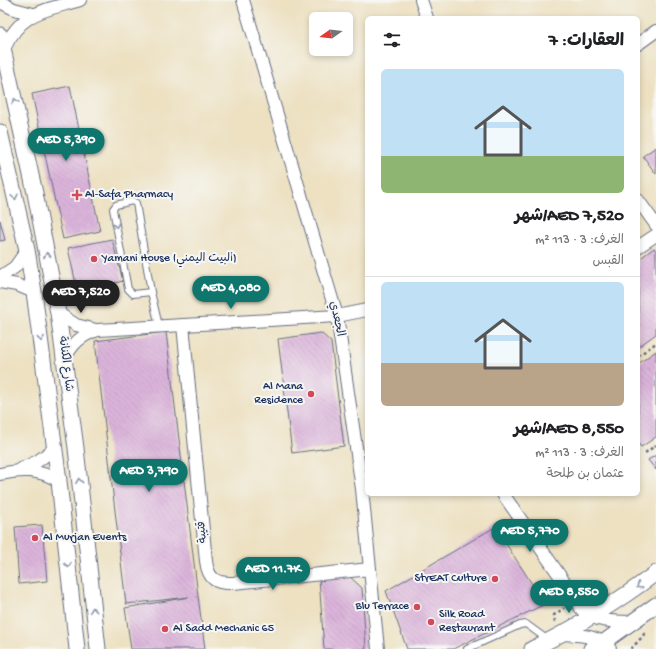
<!DOCTYPE html>
<html lang="ar">
<head>
<meta charset="utf-8">
<style>
	:root { --surface:#fff; --page:#f6f6f6; --text:#202124; --muted:#757577; --line:#e0e0e0; --accent:#0f766e }
	body { margin:0; font-family:"Gochi Hand","Playpen Sans Arabic",sans-serif; background:var(--page); color:var(--text); direction:rtl; height:100vh; display:flex; flex-direction:column; font-size:15px; white-space:nowrap }
	* { box-sizing:border-box; margin:0 }
	p { font-size:13px; color:var(--muted) }
	.icon { flex:none; width:22px; height:22px; fill:none; stroke:currentColor; stroke-width:2; stroke-linecap:round; stroke-linejoin:round }
	.map { position:relative; flex:1; overflow:hidden; direction:ltr }
	.side { position:absolute; left:365px; top:16px; width:275px; height:480px; display:flex; flex-direction:column; background:var(--surface); border-radius:6px; box-shadow:0 2px 6px #0003; direction:rtl }
	.side>* { flex:none }
	.needle { width:26px; rotate:256deg }
	.tools { position:absolute; left:309px; top:12px; display:grid; gap:8px }
	.tools a { display:grid; place-items:center; width:44px; height:44px; border-radius:6px; background:var(--surface); box-shadow:0 2px 6px #0003; font-size:20px }
	.price { position:absolute; translate:-50% -34px; padding:0 9px; border-radius:14px; background:var(--accent); color:#fff; font-size:13px; line-height:26px; filter:drop-shadow(0 1px 2px #0008) }
	.price::after { content:''; position:absolute; left:50%; top:24px; width:12px; height:9px; margin-left:-6px; background:inherit; clip-path:polygon(0 0,100% 0,50% 100%) }
	.price.selected { background:#222; color:#fff }
	ul { padding:0; list-style:none }
	li { display:grid; align-content:center; gap:8px; height:212px; padding:0 16px }
	li+li { border-top:1px solid var(--line) }
	li span { display:grid; place-items:center; height:124px; border-radius:6px; color:#555 }
	li>.icon { margin-inline-start:auto }
	span .icon { width:72px; height:72px; fill:#fffc; stroke-width:1 }
	li b { font-size:17px }
	h2 { display:flex; justify-content:space-between; align-items:center; height:48px; padding:0 16px; font-size:17px }
	.map>svg:first-child { display:block }
</style>
</head>
<body>
<div class="map">
<svg width="656" height="649" viewBox="0 0 656 649">
	<defs>
		<pattern id="building-back-hatch" width="6" height="6" patternUnits="userSpaceOnUse"><rect width="6" height="6" fill="#dbb4da"/><path d="M-1 5l2 2M0 0l6 6M5-1l2 2" fill="none" stroke="#bb9bbe"/></pattern>
	</defs>
	<rect width="100%" height="100%" fill="#f6f6f2"/>
	<filter id="ink" filterUnits="userSpaceOnUse"><feTurbulence type="fractalNoise" baseFrequency=".025" numOctaves="2"/><feDisplacementMap in="SourceGraphic" scale="8" xChannelSelector="R" yChannelSelector="G"/><feConvolveMatrix kernelMatrix="1 2 1 2 8 2 1 2 1" color-interpolation-filters="sRGB"/></filter>
	<filter id="wash" filterUnits="userSpaceOnUse"><feTurbulence type="fractalNoise" baseFrequency=".012" numOctaves="4" result="noise"/><feDisplacementMap in="SourceGraphic" scale="16" xChannelSelector="R" yChannelSelector="G"/><feGaussianBlur stdDeviation="0.9" result="paint"/><feColorMatrix in="noise" values="0 0 0 0 0 0 0 0 0 0 0 0 0 0 0 0 0 1.4 0 .05"/><feComposite in="paint" operator="in"/></filter>
	<g filter="url(#wash)">
		<rect width="100%" height="100%" fill="#ede1c2"/>
		<g id="blocks">
			<g fill="url(#building-back-hatch)">
				<path d="M70 86 100 231 63 239 32 94Z"/>
				<path d="M656 147V174L643 156Z"/>
				<path d="M0 220 5 240 0 241Z"/>
				<path d="M112 239 123 281 83 291 76 284 68 248Z"/>
				<path d="M654 248 656 251V334L638 347V260Z"/>
				<path d="M166 332 198 596 205 649H131L125 608 189 597 126 604 95 341Z"/>
				<path d="M321 333 331 342 344 446 292 453 278 339Z"/>
				<path d="M656 351V437L641 447 638 443V364Z"/>
				<path d="M656 455V470L648 460Z"/>
				<path d="M42 525 47 581 19 584 15 527Z"/>
				<path d="M495 527 545 604 453 649H407L386 591Z"/>
				<path d="M348 575 362 588 366 649H324L319 578Z"/>
			</g>
		</g>
	</g>
	<g filter="url(#ink)">
		<use href="#blocks" fill-opacity="0" stroke="#646d81" stroke-width="1"/>
		<g fill="none" stroke-linecap="round" stroke-linejoin="round">
			<g stroke="#646d81" stroke-width="8">
				<g id="service">
					<path d="M151 292 133 294 128 289 113 209 116 205 132 201 136 203 151 292 159 326"/>
					<path d="M467 649 520 625 526 624 548 640"/>
				</g>
			</g>
			<g stroke="#646d81" stroke-width="14">
				<g id="minor">
					<path d="M243 0 337 316 362 489 378 649"/>
					<path d="M421 0 427 18"/>
					<path d="M0 2 14 9 33 14"/>
					<path d="M638 44 656 31"/>
					<path d="M4 49C21 11 44 11 80 0"/>
					<path d="M638 200 656 225"/>
					<path d="M638 247 656 235"/>
					<path d="M0 277 15 267 27 250"/>
					<path d="M0 282 17 285 34 292"/>
					<path d="M58 313 76 325 96 330"/>
					<path d="M183 325 206 561C208 578 215 584 233 583L370 569"/>
					<path d="M64 360C72 344 81 335 98 330L337 316 367 310"/>
					<path d="M19 470 38 461 55 448"/>
					<path d="M0 474C23 469 38 469 59 481"/>
					<path d="M503 494 576 599C583 622 611 622 632 622"/>
					<path d="M576 599 597 606H608"/>
					<path d="M562 634C578 635 599 635 610 649"/>
				</g>
			</g>
			<g stroke="#646d81" stroke-width="17">
				<g id="tertiary">
					<path d="M0 35 35 193 58 313 76 448 98 649"/>
					<path d="M0 132 27 250 34 292 59 481 77 649"/>
					<path d="M532 649C576 628 617 602 656 573"/>
					<path d="M591 649 604 642 656 605"/>
				</g>
			</g>
			<g stroke="#646d81" stroke-width="2.5" stroke-dasharray="3 3" stroke-linecap="butt">
				<path d="M638 356 656 343"/>
				<path d="M645 453 656 445"/>
				<path d="M555 622 554 615 564 608"/>
				<path d="M631 649 643 636 644 634 642 631"/>
			</g>
			<use href="#service" stroke="#fff" stroke-width="6"/>
			<use href="#minor" stroke="#fff" stroke-width="12"/>
			<use href="#tertiary" stroke="#fff" stroke-width="15"/>
		</g>
		<defs><path id="oneway-chevron" d="M-2-3.5L2.5 0L-2 3.5" fill="none" stroke-width="1.6" stroke-linecap="round" stroke-linejoin="round"/></defs>
		<g stroke="#8d97ae">
			<use href="#oneway-chevron" transform="translate(15 101) rotate(-102)"/>
			<use href="#oneway-chevron" transform="translate(15 197) rotate(77)"/>
			<use href="#oneway-chevron" transform="translate(116 225) rotate(79)"/>
			<use href="#oneway-chevron" transform="translate(47 255) rotate(-101)"/>
			<use href="#oneway-chevron" transform="translate(41 339) rotate(81)"/>
			<use href="#oneway-chevron" transform="translate(79 481) rotate(-96)"/>
			<use href="#oneway-chevron" transform="translate(68 565) rotate(84)"/>
			<use href="#oneway-chevron" transform="translate(639 586) rotate(145)"/>
			<use href="#oneway-chevron" transform="translate(93 610) rotate(-96)"/>
		</g>
	</g>
	<g fill="#d1495b" stroke="#f6f6f2" stroke-width="1.5">
		<path d="M75 189h4v4h4v4h-4v4h-4v-4h-4v-4h4z"/>
		<circle cx="94" cy="259" r="4"/>
		<circle cx="311" cy="394" r="4"/>
		<circle cx="35" cy="538" r="4"/>
		<circle cx="495" cy="579" r="4"/>
		<circle cx="417" cy="607" r="4"/>
		<circle cx="431" cy="622" r="4"/>
		<circle cx="165" cy="629" r="4"/>
	</g>
	<g text-anchor="middle" dominant-baseline="central" stroke-width="4" stroke-linejoin="round" paint-order="stroke">
		<g font-size="12" fill="#1b2f5e" stroke="#f6f6f2" text-anchor="start">
			<text x="85" y="195">Al-Safa Pharmacy</text>
			<text x="102" y="259">Yamani House (البيت اليمني)</text>
			<text x="303" y="387" text-anchor="end">Al Mana<tspan x="303" dy="14">Residence</tspan></text>
			<text x="43" y="538">Al Murjan Events</text>
			<text x="487" y="579" text-anchor="end">StrEAT Culture</text>
			<text x="409" y="607" text-anchor="end">Blu Terrace</text>
			<text x="439" y="615">Silk Road<tspan x="439" dy="14">Restaurant</tspan></text>
			<text x="173" y="629">Al Sadd Mechanic 65</text>
		</g>
		<g font-size="12" fill="#1b2f5e" stroke="#f6f6f2">
			<text transform="translate(336 319) rotate(78)">الجعدي</text>
			<text transform="translate(65 364) rotate(83)">شارع الكنانة</text>
			<text transform="translate(203 532) rotate(-95)">قتيبة</text>
		</g>
	</g>
</svg>
<div class="tools">
<a><svg class="needle" viewBox="-14 -14 28 28"><path d="M0-13l5 13h-10z" fill="#e53935"/><path d="M0 13l5-13h-10z" fill="#757577"/></svg></a>
</div>
<b class="price" style="left:66px;top:162px">AED 5,390</b>
<b class="price" style="left:231px;top:310px">AED 4,080</b>
<b class="price selected" style="left:81px;top:314px">AED 7,520</b>
<b class="price" style="left:149px;top:493px">AED 3,790</b>
<b class="price" style="left:530px;top:553px">AED 5,770</b>
<b class="price" style="left:273px;top:591px">AED 11.7K</b>
<b class="price" style="left:569px;top:614px">AED 8,550</b>
<section class="side">
<h2>العقارات: 7<svg class="icon" aria-label="filters" viewBox="0 0 24 24"><path d="M4 7h16M4 17h16"/><circle cx="9" cy="7" r="2"/><circle cx="15" cy="17" r="2"/></svg></h2>
<ul>
<li><span style="background:linear-gradient(#bfe0f5 70%,#8fb573 0)"><svg class="icon" aria-label="home" viewBox="0 0 24 24"><path d="M3 11l9-7 9 7M6 9v11h12V9"/></svg></span><div><b>AED 7,520/شهر</b><p>الغرف: 3 · 113 m²</p><p>القبس</p></div></li>
<li><span style="background:linear-gradient(#bfe0f5 65%,#b9a48a 0)"><svg class="icon" aria-label="home" viewBox="0 0 24 24"><path d="M3 11l9-7 9 7M6 9v11h12V9"/></svg></span><div><b>AED 8,550/شهر</b><p>الغرف: 3 · 113 m²</p><p>عثمان بن طلحة</p></div></li>
</ul>
</section>
</div>
</body>
</html>
